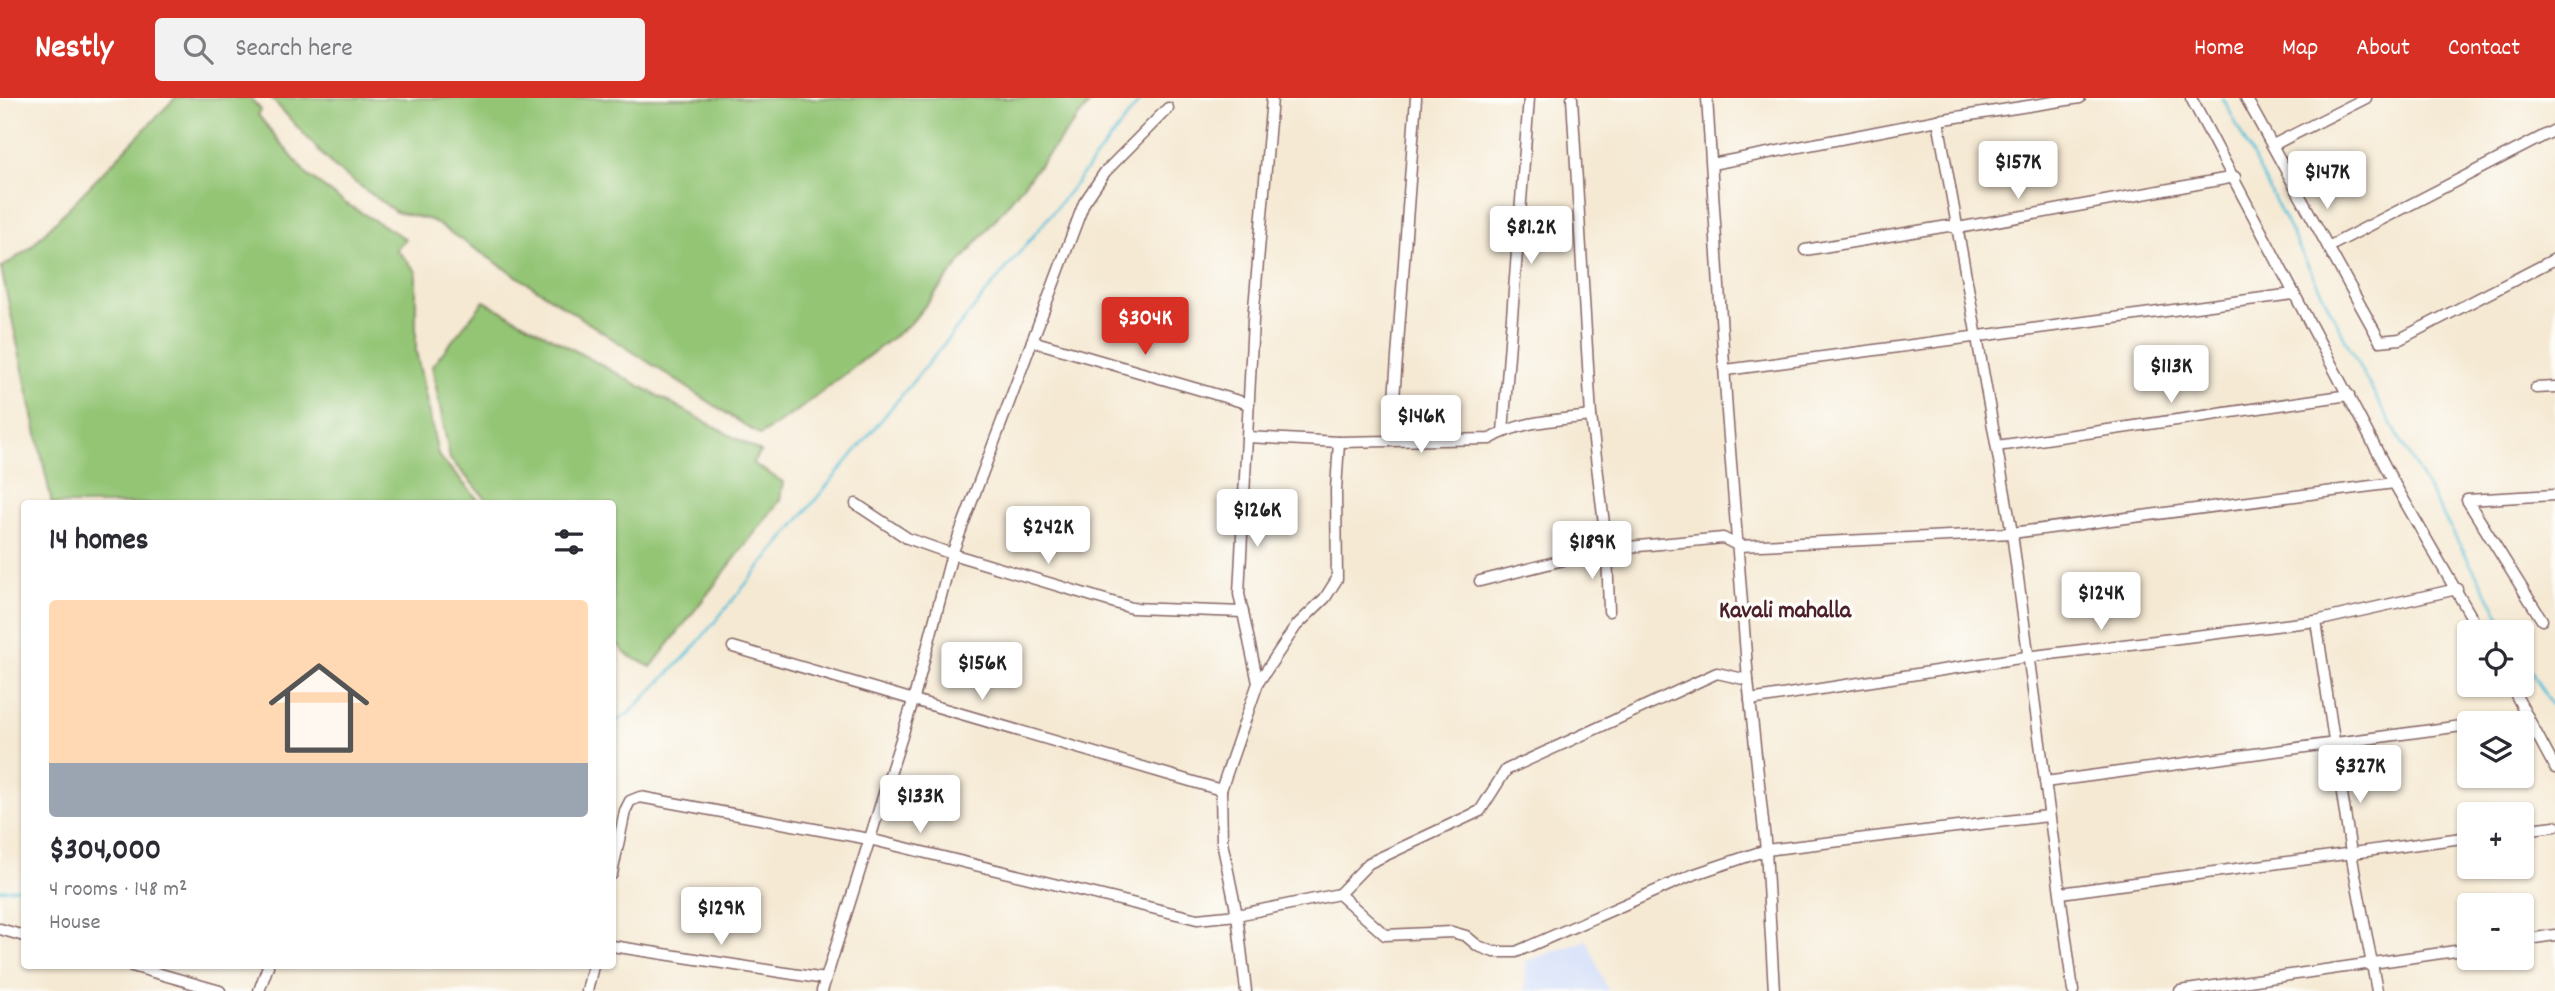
<!DOCTYPE html>
<html lang="en">
<head>
<meta charset="utf-8">
<style>
	:root { --surface:#fff; --page:#f2f2f3; --text:#2b2b33; --muted:#7c7c81; --line:#e1e1e2; --accent:#d93025 }
	body { margin:0; font-family:Dekko,sans-serif; background:var(--page); color:var(--text); height:100vh; display:flex; flex-direction:column; font-size:26px; white-space:nowrap }
	* { box-sizing:border-box; margin:0 }
	p { font-size:23px; color:var(--muted) }
	.icon { flex:none; width:38px; height:38px; fill:none; stroke:currentColor; stroke-width:2; stroke-linecap:round; stroke-linejoin:round }
	.map { position:relative; flex:1; overflow:hidden }
	.drawer { position:absolute; left:21px; top:402px; width:595px; height:469px; display:flex; flex-direction:column; background:var(--surface); border-radius:7px; box-shadow:0 2px 5px #0004 }
	.drawer>* { flex:none }
	.buttons { position:absolute; left:2457px; top:522px; display:grid; gap:14px }
	.buttons a { display:grid; place-items:center; width:77px; height:77px; border-radius:7px; background:var(--surface); box-shadow:0 2px 5px #0004; font-size:35px }
	.price { position:absolute; translate:-50% -60px; padding:0 16px; border-radius:7px; background:#fff; color:#222; font-size:23px; line-height:46px; filter:drop-shadow(0 2px 4px #0008) }
	.price::after { content:''; position:absolute; left:50%; top:42px; width:21px; height:16px; margin-left:-10px; background:inherit; clip-path:polygon(0 0,100% 0,50% 100%) }
	.price.current { background:var(--accent); color:#fff }
	ul { padding:0; list-style:none }
	li { display:grid; align-content:center; gap:14px; height:371px; padding:0 28px }
	li+li { border-top:2px solid var(--line) }
	li span { display:grid; place-items:center; height:217px; border-radius:7px; color:#555 }
	li>.icon { margin-inline-start:auto }
	span .icon { width:126px; height:126px; fill:#fffc; stroke-width:1 }
	li b { font-size:30px }
	h2 { display:flex; justify-content:space-between; align-items:center; height:84px; padding:0 28px; font-size:30px }
	header { display:flex; align-items:center; gap:42px; box-sizing:border-box; height:98px; padding:0 35px; background:var(--accent); color:#fff }
	header strong { font-size:33px }
	nav { display:flex; gap:38px; margin-inline-start:auto; font-size:24px }
	.search { width:490px; height:63px; background:var(--page); display:flex; align-items:center; gap:18px; box-sizing:border-box; padding:0 24px; border-radius:7px; color:var(--muted); font-size:26px }
	.map>svg:first-child { display:block }
</style>
</head>
<body>
<header>
<strong>Nestly</strong>
<div class="search"><svg class="icon" aria-label="search" viewBox="0 0 24 24"><circle cx="10" cy="10" r="6"/><path d="M15 15l6 6"/></svg>Search here</div>
<nav><a>Home</a><a>Map</a><a>About</a><a>Contact</a></nav>
</header>
<div class="map">
<svg width="2555" height="893" viewBox="0 0 2555 893">
	<rect width="100%" height="100%" fill="#fdfcf7"/>
	<filter id="ink" filterUnits="userSpaceOnUse"><feTurbulence type="fractalNoise" baseFrequency=".0143" numOctaves="2"/><feDisplacementMap in="SourceGraphic" scale="14" xChannelSelector="R" yChannelSelector="G"/><feConvolveMatrix kernelMatrix="1 2 1 2 8 2 1 2 1" color-interpolation-filters="sRGB"/></filter>
	<filter id="wash" filterUnits="userSpaceOnUse"><feTurbulence type="fractalNoise" baseFrequency=".00686" numOctaves="4" result="noise"/><feDisplacementMap in="SourceGraphic" scale="28" xChannelSelector="R" yChannelSelector="G"/><feGaussianBlur stdDeviation="1.57" result="paint"/><feColorMatrix in="noise" values="0 0 0 0 0 0 0 0 0 0 0 0 0 0 0 0 0 1.4 0 .05"/><feComposite in="paint" operator="in"/></filter>
	<g filter="url(#wash)">
		<rect width="100%" height="100%" fill="#f5e9d3"/>
		<path fill="#cedbfa" d="M1587 842 1608 893H1525L1526 863Z"/>
		<g fill="#93c575" stroke="#6e7250" stroke-width="2">
			<path d="M175 0H250L261 12 258 17 307 77 345 105 406 141 396 151 416 173V253L438 357 482 406H52L1 170 29 151Z"/>
			<path d="M271 0H1094L911 225 797 313 760 337 431 122 396 114 334 69Z"/>
			<path d="M484 203 761 354 752 365 783 384 780 402 651 569 627 557 613 541 612 406H491L450 361 432 268Z"/>
		</g>
		<g fill="none" stroke-linecap="round" stroke-linejoin="round">
			<g stroke="#5bc0d9" stroke-width="2.5">
				<path d="M2223 0 2362 274 2509 534"/>
				<path d="M2522 556 2555 614"/>
				<path d="M612 626 629 615 689 555 1057 109 1142 0"/>
				<path d="M0 792 24 790"/>
			</g>
		</g>
	</g>
	<g filter="url(#ink)">
		<g fill="none" stroke-linecap="round" stroke-linejoin="round">
			<g stroke="#866666" stroke-width="13">
				<g id="minor">
					<path d="M1572 0 1591 318 1607 451 1609 513"/>
					<path d="M1707 0 1727 314 1748 582 1766 752 1774 893"/>
					<path d="M2191 0 2394 385 2480 534"/>
					<path d="M2246 0 2380 243 2400 241 2555 161"/>
					<path d="M1938 22 2012 435 2073 893"/>
					<path d="M2273 47 2366 0"/>
					<path d="M1712 66 1938 22 2080 0"/>
					<path d="M2328 149 2555 32"/>
					<path d="M1805 152 1948 128 1958 130 2235 79"/>
					<path d="M1032 243 1249 306"/>
					<path d="M1726 272 2293 196"/>
					<path d="M2536 290 2555 289"/>
					<path d="M1503 334 1529 0"/>
					<path d="M1247 339 1339 344 1490 341C1520 323 1556 322 1591 318"/>
					<path d="M1391 342 1416 0"/>
					<path d="M1997 348 2349 297"/>
					<path d="M856 406 907 440 952 456 1132 510 1243 514"/>
					<path d="M1480 483 1607 451 1723 440 1739 448 2012 435 2394 385"/>
					<path d="M2542 522 2467 402 2555 397"/>
					<path d="M2316 523 2351 755 2377 893"/>
					<path d="M733 549 1221 692"/>
					<path d="M1258 585 1296 528 1325 500 1337 481 1336 392 1339 344"/>
					<path d="M2510 586 2555 670"/>
					<path d="M1750 602 2026 559 2316 523 2457 491"/>
					<path d="M2485 625 2528 619"/>
					<path d="M2045 684 2469 627"/>
					<path d="M2522 732 2555 728"/>
					<path d="M612 776 625 713 630 703 640 699 869 741 1197 821 1237 817 1339 796 1369 765 1480 713 1506 672 1717 575 1748 582"/>
					<path d="M2061 795 2469 739"/>
					<path d="M1339 796 1385 837 1452 834 1466 838 1478 848 1494 854H1516L1692 777 1766 752 2048 718"/>
					<path d="M0 831 24 838"/>
					<path d="M2522 842 2555 837"/>
					<path d="M612 848 825 881"/>
					<path d="M132 868 220 893"/>
					<path d="M259 893 268 868"/>
					<path d="M587 893 593 868"/>
					<path d="M822 893 914 600 952 456 1084 105 1105 74 1168 10"/>
					<path d="M1246 893 1237 817 1222 744 1221 692 1258 585 1239 496 1253 222 1272 0"/>
					<path d="M2180 893 2469 851"/>
				</g>
			</g>
			<use href="#minor" stroke="#fff" stroke-width="10"/>
		</g>
	</g>
	<g text-anchor="middle" dominant-baseline="central" stroke-width="7" stroke-linejoin="round" paint-order="stroke">
		<g font-size="24" font-weight="bold" fill="#4a1f2b" stroke="#fdfcf7">
			<text x="1785" y="514">Kavali mahalla</text>
		</g>
	</g>
</svg>
<div class="buttons">
<a><svg class="icon" aria-label="locate" viewBox="0 0 24 24"><circle cx="12" cy="12" r="6"/><path d="M12 2v4M12 18v4M2 12h4M18 12h4"/></svg></a>
<a><svg class="icon" aria-label="layers" viewBox="0 0 24 24"><path d="M12 4l9 5-9 5-9-5zM3 14l9 5 9-5"/></svg></a>
<a>+</a>
<a>−</a>
</div>
<b class="price" style="left:2018px;top:103px">$157K</b>
<b class="price" style="left:2327px;top:113px">$147K</b>
<b class="price" style="left:1531px;top:168px">$81.2K</b>
<b class="price current" style="left:1145px;top:259px">$304K</b>
<b class="price" style="left:2171px;top:307px">$113K</b>
<b class="price" style="left:1421px;top:357px">$146K</b>
<b class="price" style="left:1257px;top:451px">$126K</b>
<b class="price" style="left:1048px;top:468px">$242K</b>
<b class="price" style="left:1592px;top:483px">$189K</b>
<b class="price" style="left:2101px;top:534px">$124K</b>
<b class="price" style="left:982px;top:604px">$156K</b>
<b class="price" style="left:2360px;top:707px">$327K</b>
<b class="price" style="left:920px;top:737px">$133K</b>
<b class="price" style="left:721px;top:849px">$129K</b>
<section class="drawer">
<h2>14 homes<svg class="icon" aria-label="filters" viewBox="0 0 24 24"><path d="M4 7h16M4 17h16"/><circle cx="9" cy="7" r="2"/><circle cx="15" cy="17" r="2"/></svg></h2>
<ul>
<li><span style="background:linear-gradient(#ffd9b3 75%,#9aa5b1 0)"><svg class="icon" aria-label="home" viewBox="0 0 24 24"><path d="M3 11l9-7 9 7M6 9v11h12V9"/></svg></span><div><b>$304,000</b><p>4 rooms · 148 m²</p><p>House</p></div></li>
</ul>
</section>
</div>
</body>
</html>
